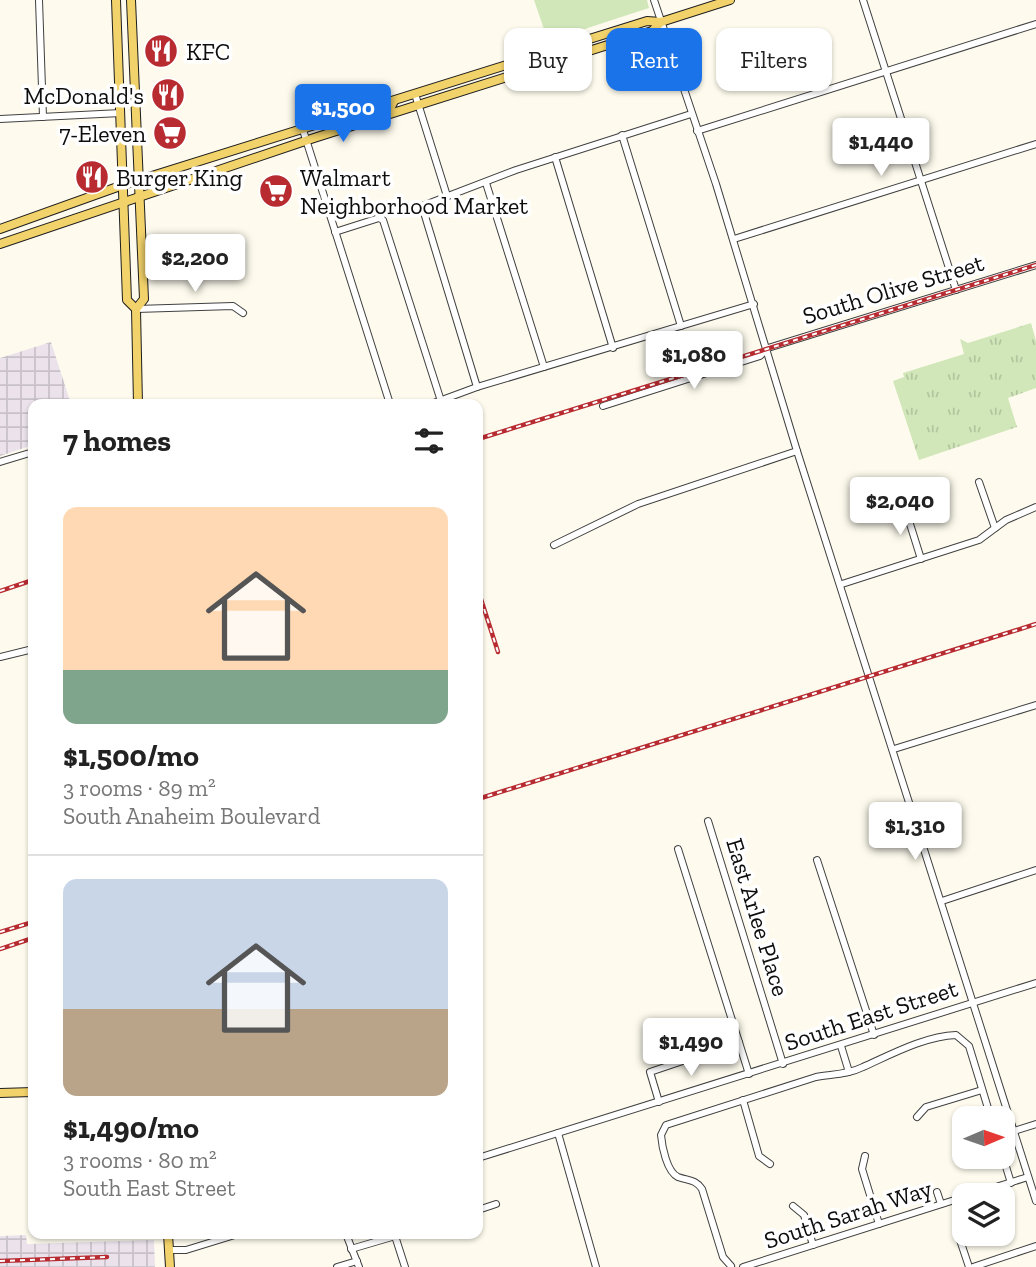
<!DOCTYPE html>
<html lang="en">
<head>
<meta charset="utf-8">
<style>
	:root { --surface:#fff; --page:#f2f2f2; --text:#222; --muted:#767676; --line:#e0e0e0; --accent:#1a73e8 }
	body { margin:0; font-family:"Zilla Slab",serif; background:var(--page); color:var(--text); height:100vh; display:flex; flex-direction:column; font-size:26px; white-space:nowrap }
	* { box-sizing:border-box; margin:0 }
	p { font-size:23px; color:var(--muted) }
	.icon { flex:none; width:38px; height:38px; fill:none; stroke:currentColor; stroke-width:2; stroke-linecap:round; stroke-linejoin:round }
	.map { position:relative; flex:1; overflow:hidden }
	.drawer { position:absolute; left:28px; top:399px; width:455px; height:840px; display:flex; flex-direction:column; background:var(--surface); border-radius:14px; box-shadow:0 2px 5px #0004 }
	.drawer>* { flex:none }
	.banner { position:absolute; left:504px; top:28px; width:427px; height:63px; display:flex; gap:14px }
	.needle { width:46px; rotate:88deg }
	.controls { position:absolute; left:952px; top:1106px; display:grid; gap:14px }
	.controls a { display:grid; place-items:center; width:63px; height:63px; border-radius:14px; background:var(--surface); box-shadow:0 2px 5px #0004; font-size:35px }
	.price { position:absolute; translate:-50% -60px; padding:0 16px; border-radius:7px; background:#fff; color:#222; font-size:23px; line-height:46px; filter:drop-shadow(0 2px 4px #0008) }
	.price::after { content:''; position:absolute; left:50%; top:42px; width:21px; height:16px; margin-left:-10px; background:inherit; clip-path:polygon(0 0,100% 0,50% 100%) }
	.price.current { background:var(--accent); color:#fff }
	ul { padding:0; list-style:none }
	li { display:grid; align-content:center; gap:14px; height:371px; padding:0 35px }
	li+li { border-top:2px solid var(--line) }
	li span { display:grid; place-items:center; height:217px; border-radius:14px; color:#555 }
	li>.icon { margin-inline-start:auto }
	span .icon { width:126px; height:126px; fill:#fffc; stroke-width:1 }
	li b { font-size:30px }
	h2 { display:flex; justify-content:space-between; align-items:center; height:84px; padding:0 35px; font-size:30px }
	.tag { padding:0 24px; border-radius:14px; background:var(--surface); box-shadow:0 2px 5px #0004; font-size:24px; line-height:63px }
	.tag.current { background:var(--accent); color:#fff }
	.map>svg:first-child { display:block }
</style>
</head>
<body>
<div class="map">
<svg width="1036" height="1267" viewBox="0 0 1036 1267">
	<defs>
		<pattern id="industrial-grid" width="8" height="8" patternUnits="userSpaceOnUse" patternTransform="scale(1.75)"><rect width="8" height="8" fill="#ebe2ec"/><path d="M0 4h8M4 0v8" fill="none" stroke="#c8c1c9"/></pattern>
		<pattern id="grass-tufts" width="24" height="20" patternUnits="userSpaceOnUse" patternTransform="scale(1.75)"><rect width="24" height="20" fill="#d1e7b9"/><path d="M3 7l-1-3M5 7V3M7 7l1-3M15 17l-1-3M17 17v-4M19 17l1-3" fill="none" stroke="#b2c59e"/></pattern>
	</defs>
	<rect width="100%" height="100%" fill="#fefbee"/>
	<g fill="url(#industrial-grid)">
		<path d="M51 342 71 404H33V445L0 456V358Z"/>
		<path d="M26 1235 27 1244 154 1240 155 1267H0V1236Z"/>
	</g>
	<path fill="url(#grass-tufts)" d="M1031 323 1036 341V388L1008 398 1017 427 919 460 893 381 904 377 903 373 964 354 960 339 968 343Z"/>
	<path fill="#d1e7b9" d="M534 0H647L649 8 548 41Z"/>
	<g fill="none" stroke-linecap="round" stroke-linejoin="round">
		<g stroke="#404040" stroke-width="8">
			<g id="minor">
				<path d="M39 0 43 117"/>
				<path d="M654 0 716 184 797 451 1036 1201"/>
				<path d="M863 0 956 290"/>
				<path d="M415 94 447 196"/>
				<path d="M0 119 121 113"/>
				<path d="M303 130 390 404"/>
				<path d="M697 131 1036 24"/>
				<path d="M622 135 681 326"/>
				<path d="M555 157 613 348"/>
				<path d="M486 183 544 367"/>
				<path d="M335 232 379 218 383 220 441 401"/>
				<path d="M734 239 1036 144"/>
				<path d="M136 309 233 306 243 313"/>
				<path d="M477 387 422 206 516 170 691 114"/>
				<path d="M431 404 477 387 754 304"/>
				<path d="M603 406 760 356 768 348 1036 265"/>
				<path d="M0 462 33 452"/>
				<path d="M979 482 995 528"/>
				<path d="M905 508 921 559"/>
				<path d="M554 545 638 504 797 451"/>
				<path d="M842 584 979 540 1006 520 1036 507"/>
				<path d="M0 657 33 649"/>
				<path d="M894 749 1036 705"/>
				<path d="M708 821 783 1064"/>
				<path d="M678 849 749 1074"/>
				<path d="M817 860 874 1035"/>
				<path d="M942 901 1036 870"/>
				<path d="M841 1046 849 1072"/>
				<path d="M743 1100 759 1156 770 1164"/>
				<path d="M659 1102 650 1072 739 1042"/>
				<path d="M917 1117 926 1107 982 1090"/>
				<path d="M1014 1131 1036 1124"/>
				<path d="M558 1133 596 1267"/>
				<path d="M865 1156 862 1169 879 1224"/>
				<path d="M1003 1157 1011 1183"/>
				<path d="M478 1158 1036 983"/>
				<path d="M937 1192 941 1204"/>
				<path d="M970 1195 1028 1177"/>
				<path d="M793 1206 804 1215 813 1245"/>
				<path d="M478 1210 496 1204"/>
				<path d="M346 1234 359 1267"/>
				<path d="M395 1236 405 1267"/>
				<path d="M960 1240 969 1267"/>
				<path d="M351 1249 402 1234"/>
				<path d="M169 1250H186L238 1234"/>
				<path d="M731 1266 723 1257 702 1189C695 1179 689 1181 678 1177 667 1172 662 1147 661 1135L666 1125 816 1077C832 1074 847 1075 863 1067 890 1055 925 1036 956 1035L969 1046 991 1118"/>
				<path d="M337 1267 357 1261"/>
				<path d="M743 1267 964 1197"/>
				<path d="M973 1267 1036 1246"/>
			</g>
		</g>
		<g stroke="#1e1e1e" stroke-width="10">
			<g id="major">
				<path d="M116 0 127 300 136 309"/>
				<path d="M131 0 144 299 136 309 138 404"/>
				<path d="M374 114 391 107 394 101"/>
				<path d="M0 229 123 185 647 21 661 22 730 0"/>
				<path d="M0 244 314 138 652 31 661 22"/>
				<path d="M0 1093 33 1092"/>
				<path d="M168 1234 170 1267"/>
			</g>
		</g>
		<use href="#minor" stroke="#fff" stroke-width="6"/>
		<use href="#major" stroke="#f2d26a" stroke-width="8"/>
		<g stroke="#b72b31" stroke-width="4.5">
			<g id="rail">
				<path d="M478 439 1036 265"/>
				<path d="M478 590 498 652"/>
				<path d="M0 591 33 580"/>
				<path d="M478 799 1036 624"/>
				<path d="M0 932 33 922"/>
				<path d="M0 949 33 938"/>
				<path d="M0 1261 107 1257"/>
			</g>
		</g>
		<use href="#rail" stroke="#fff" stroke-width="2" stroke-dasharray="5" stroke-linecap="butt"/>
	</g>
	<defs>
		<g id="restaurant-disc" transform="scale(1.75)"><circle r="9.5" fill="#b72b31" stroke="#fff"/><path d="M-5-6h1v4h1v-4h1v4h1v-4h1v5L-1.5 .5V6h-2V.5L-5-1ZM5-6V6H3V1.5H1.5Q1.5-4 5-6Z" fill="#fff"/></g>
		<g id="supermarket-disc" transform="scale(1.75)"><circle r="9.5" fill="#b72b31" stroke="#fff"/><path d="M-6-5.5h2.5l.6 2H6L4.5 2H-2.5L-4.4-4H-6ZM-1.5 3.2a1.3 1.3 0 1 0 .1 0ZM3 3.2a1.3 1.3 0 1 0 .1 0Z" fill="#fff"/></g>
	</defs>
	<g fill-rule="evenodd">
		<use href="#restaurant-disc" x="161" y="51"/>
		<use href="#restaurant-disc" x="168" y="95"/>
		<use href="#supermarket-disc" x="170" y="133"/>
		<use href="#restaurant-disc" x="92" y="177"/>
		<use href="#supermarket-disc" x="276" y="191"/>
	</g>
	<g text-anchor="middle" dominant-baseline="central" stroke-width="7" stroke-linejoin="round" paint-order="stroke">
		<g font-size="24" fill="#0d0d0d" stroke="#fff" text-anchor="start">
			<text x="186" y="51">KFC</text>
			<text x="144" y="95" text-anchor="end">McDonald's</text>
			<text x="146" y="133" text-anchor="end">7-Eleven</text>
			<text x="116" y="177">Burger King</text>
			<text x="300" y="177">Walmart<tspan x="300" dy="28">Neighborhood Market</tspan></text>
		</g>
		<g font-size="24" fill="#0d0d0d" stroke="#fff">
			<text transform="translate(893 289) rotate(-17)">South Olive Street</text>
			<text transform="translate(758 917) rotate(73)">East Arlee Place</text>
			<text transform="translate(871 1015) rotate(-18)">South East Street</text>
			<text transform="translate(848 1214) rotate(-18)">South Sarah Way</text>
		</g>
	</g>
</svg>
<div class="controls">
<a><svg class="needle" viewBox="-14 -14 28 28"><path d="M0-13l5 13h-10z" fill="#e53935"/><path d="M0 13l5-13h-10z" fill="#767676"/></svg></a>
<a><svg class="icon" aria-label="layers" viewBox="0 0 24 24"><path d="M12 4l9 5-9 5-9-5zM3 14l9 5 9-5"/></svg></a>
</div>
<b class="price current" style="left:343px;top:144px">$1,500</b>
<b class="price" style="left:881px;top:178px">$1,440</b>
<b class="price" style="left:195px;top:294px">$2,200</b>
<b class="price" style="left:694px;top:391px">$1,080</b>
<b class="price" style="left:900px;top:537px">$2,040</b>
<b class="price" style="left:915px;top:862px">$1,310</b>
<b class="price" style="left:691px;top:1078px">$1,490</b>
<div class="banner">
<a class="tag">Buy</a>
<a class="tag current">Rent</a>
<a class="tag">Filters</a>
</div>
<section class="drawer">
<h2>7 homes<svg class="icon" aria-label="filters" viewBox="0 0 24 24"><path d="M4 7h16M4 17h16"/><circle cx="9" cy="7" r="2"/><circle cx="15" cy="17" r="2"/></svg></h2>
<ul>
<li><span style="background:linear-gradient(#ffd9b3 75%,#7fa58c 0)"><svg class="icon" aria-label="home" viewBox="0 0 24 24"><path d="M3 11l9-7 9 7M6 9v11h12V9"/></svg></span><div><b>$1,500/mo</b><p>3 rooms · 89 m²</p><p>South Anaheim Boulevard</p></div></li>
<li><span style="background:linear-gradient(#c9d6e8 60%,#b9a48a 0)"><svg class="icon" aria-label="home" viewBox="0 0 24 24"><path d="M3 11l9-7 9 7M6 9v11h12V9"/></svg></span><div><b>$1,490/mo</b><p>3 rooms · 80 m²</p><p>South East Street</p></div></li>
</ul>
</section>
</div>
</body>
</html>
